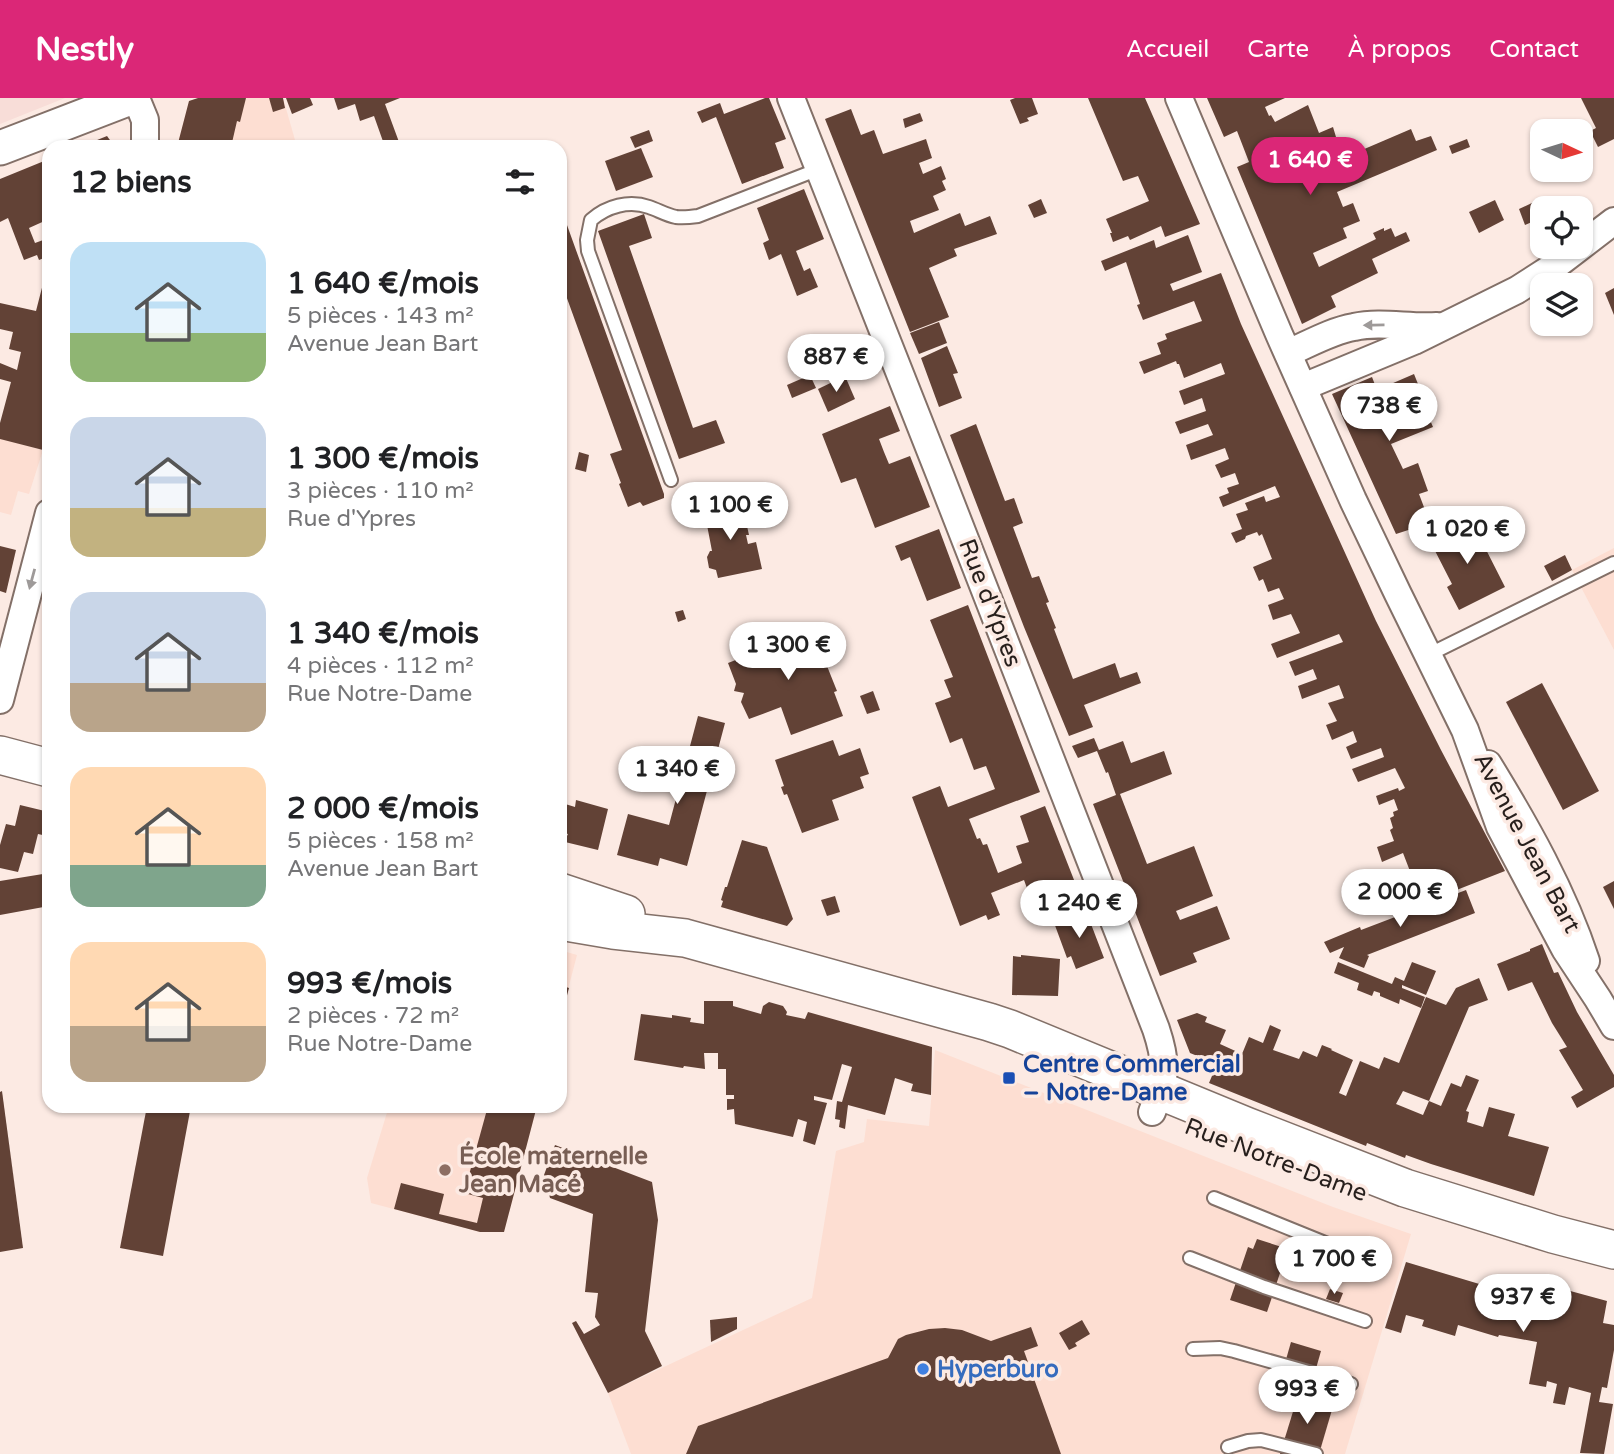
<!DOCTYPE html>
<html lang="fr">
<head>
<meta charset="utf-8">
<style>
	:root { --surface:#fff; --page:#f6f6f6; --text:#202124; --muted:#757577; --accent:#db2777 }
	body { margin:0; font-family:"Varela Round",sans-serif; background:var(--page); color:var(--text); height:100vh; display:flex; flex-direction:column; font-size:26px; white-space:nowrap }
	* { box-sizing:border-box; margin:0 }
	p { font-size:23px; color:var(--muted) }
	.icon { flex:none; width:38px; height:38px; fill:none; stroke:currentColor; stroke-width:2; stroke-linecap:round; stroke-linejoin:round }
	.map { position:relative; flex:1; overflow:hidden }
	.side { position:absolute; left:42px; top:42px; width:525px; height:973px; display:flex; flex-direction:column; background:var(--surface); border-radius:21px; box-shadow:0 2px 5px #0004 }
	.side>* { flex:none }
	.needle { width:46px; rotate:94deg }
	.buttons { position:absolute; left:1530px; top:21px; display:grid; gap:14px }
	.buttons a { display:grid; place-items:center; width:63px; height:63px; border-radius:14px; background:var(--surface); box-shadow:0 2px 5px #0004; font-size:35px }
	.price { position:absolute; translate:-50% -60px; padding:0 16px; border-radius:24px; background:#fff; color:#222; font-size:23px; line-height:46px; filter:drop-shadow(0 2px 4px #0008) }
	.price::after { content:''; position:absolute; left:50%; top:42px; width:21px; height:16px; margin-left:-10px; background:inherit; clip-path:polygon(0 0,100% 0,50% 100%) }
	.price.on { background:var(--accent); color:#fff }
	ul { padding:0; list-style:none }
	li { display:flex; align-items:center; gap:21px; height:175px; padding:0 28px }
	li span { display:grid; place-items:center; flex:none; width:196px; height:140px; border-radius:21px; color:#555 }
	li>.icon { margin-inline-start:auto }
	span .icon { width:84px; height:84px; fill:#fffc; stroke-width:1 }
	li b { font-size:30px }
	h2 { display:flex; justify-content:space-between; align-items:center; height:84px; padding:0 28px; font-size:30px }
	header { display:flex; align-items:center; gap:42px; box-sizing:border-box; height:98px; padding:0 35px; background:var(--accent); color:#fff }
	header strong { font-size:33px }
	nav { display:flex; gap:38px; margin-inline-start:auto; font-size:24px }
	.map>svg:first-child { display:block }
</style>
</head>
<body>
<header>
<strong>Nestly</strong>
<nav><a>Accueil</a><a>Carte</a><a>À propos</a><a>Contact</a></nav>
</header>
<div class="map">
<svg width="1614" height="1356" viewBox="0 0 1614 1356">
	<rect width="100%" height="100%" fill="#fceae3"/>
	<g fill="#fdded2">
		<path d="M198 0H283L297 49H177L189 3Z"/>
		<path d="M0 340 43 352 29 396 18 393 11 417 0 414Z"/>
		<path d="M1614 450V552L1572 472Z"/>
		<path d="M560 852 577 857 560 922Z"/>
		<path d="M935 952 1333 1109 1411 1136 1345 1356H631L608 1295 812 1200 836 1053 864 1044 867 1021 929 1028Z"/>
		<path d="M389 1008H537L504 1134H480L371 1105 367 1080Z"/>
	</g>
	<path fill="#f8ddd8" d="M0 0H65L0 26Z"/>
	<g fill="#624236">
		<path d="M198 0H246L240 24 237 23 231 49H177L189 3Z"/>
		<path d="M269 0H283L285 10 273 14Z"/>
		<path d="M286 0H310L313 7 292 16Z"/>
		<path d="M334 0H400L385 6 399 44 385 49 374 18 360 23 355 6 338 12Z"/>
		<path d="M765 0H769L786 41 775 45 784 70 742 86 716 19 702 25 697 14 720 5 724 16Z"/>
		<path d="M1015 0H1032L1038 16 1027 20 1029 23 1020 26 1010 2Z"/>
		<path d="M1088 0H1145L1200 126 1165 139 1161 128 1130 142 1128 138 1113 144 1110 135H1112L1106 121 1149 103 1138 78 1123 83Z"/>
		<path d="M1207 0H1285L1265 9 1269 18 1271 17 1275 24 1308 7 1319 35 1333 29 1336 39 1317 47 1318 51 1293 62 1291 58 1283 62 1292 82 1411 31 1416 43 1431 38 1437 52 1337 94 1343 109 1353 105 1360 123 1343 130 1347 140 1313 155 1319 169 1376 141 1373 135 1384 130V133L1391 130 1395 139 1406 134 1410 143 1372 161 1378 175 1331 198 1336 209 1302 226 1237 69 1249 64 1237 33 1224 39Z"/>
		<path d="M1581 0H1614V41L1598 49 1590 33 1596 30Z"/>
		<path d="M851 11 861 37 874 32 883 56 926 41 932 60 919 65 923 76 941 68 946 81 942 83 946 92 933 98 939 112 910 123 914 135 960 115 965 128 990 118 997 136 954 151 957 158 929 170 949 219 910 234 825 21Z"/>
		<path d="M920 15 923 23 905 30 903 21Z"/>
		<path d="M649 32 653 43 635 50 630 39Z"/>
		<path d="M107 38 115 49H80Z"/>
		<path d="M1467 41 1470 49 1452 56 1449 48Z"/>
		<path d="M641 50 653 79 616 93 605 63Z"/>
		<path d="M49 61V121L29 130 35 145 46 141 47 126H49V158L39 162 37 157 24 162 8 120 0 124V81Z"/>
		<path d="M804 91 824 141 796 153 804 173 810 170 818 189 797 198 781 156 769 162 763 145 769 142 757 110Z"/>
		<path d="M1041 101 1047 115 1034 120 1028 107Z"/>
		<path d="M1495 102 1504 122 1479 135 1469 114Z"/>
		<path d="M1534 104 1541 120 1525 127 1519 111Z"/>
		<path d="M563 116 664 396V400L643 408 640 404 628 409 619 386 621 385 610 356 622 352 560 181V117Z"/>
		<path d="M644 116 652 140 629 148 693 330 716 322 725 345 679 361 598 133Z"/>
		<path d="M1188 137 1202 174 1170 186 1173 193 1221 175 1241 226 1376 523 1441 652 1505 773 1403 813 1395 788 1413 781 1403 755 1382 764 1377 749 1394 743 1390 732 1393 730 1390 720 1394 718 1393 714 1398 712 1394 701 1379 707 1376 698 1398 690 1399 693 1405 690 1395 670 1358 684 1352 671 1384 659 1381 650 1351 661 1346 649 1357 644 1353 633 1332 642 1326 627 1337 623 1328 605 1344 600 1339 587 1302 601 1298 588 1317 581 1313 571 1295 578 1289 564 1343 544 1339 536 1277 560 1271 546 1300 535 1291 516 1273 522 1268 507 1284 501 1279 490 1268 494 1263 481 1259 483 1253 469 1272 461 1262 436 1259 438 1257 434 1246 438 1245 441 1236 445 1231 435 1242 431 1236 416 1248 412 1245 405 1264 398 1266 404 1280 399 1275 388 1223 409 1219 399 1229 395 1227 390 1239 386 1235 375 1221 380 1215 367 1229 361 1225 350 1191 362 1186 347 1213 337 1208 326 1180 336 1175 324 1206 313 1202 300 1184 307 1179 293 1225 276 1221 265 1184 280 1179 266H1177L1176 263 1144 276 1139 264 1161 256 1157 245 1167 241 1165 236 1202 223 1194 203 1143 222 1137 207 1140 206 1126 164 1105 173 1101 163 1154 142 1156 150Z"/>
		<path d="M43 171 49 172V327L43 352 0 341V325L11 284 0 281V265L17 272 21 254 9 251 13 234 0 231V205L36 213 45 178Z"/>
		<path d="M1614 190V217L1605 195Z"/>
		<path d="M939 224 947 245 919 256 910 235Z"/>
		<path d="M947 248 958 275 953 276 962 300 939 309 921 260Z"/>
		<path d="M1414 276 1424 301H1421L1433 329 1391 346 1403 371 1418 365 1428 393 1419 396 1430 425 1396 436 1332 296 1372 279 1377 292Z"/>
		<path d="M810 277 816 290 792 300 787 287Z"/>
		<path d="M845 278 855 301 828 314 818 291Z"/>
		<path d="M890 308 900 333 879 341 884 354 889 366 910 358 930 409 875 430 856 380 841 385 822 336Z"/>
		<path d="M976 326 1005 403 1014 400 1023 425 1013 429 1032 480 1039 478 1049 504 1046 505 1056 530 1054 531 1073 581 1115 565 1120 580 1137 574 1141 585 1084 607 1093 629 1069 638 1024 529 950 337Z"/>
		<path d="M579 354 589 357 586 374 575 371Z"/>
		<path d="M737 403 740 420 745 419 749 437H746L748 446 756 444 762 471 718 480 716 472 709 470 707 459 710 453H712L707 427 709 426 706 410Z"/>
		<path d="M1472 424 1505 489 1459 512 1447 489 1452 486 1431 445Z"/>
		<path d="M939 431 961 490 927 503 910 459 901 463 895 448Z"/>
		<path d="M0 448 16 452 6 495 0 493Z"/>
		<path d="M1565 457 1572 472 1552 483 1544 468Z"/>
		<path d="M968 507 1040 694 969 721 977 741 980 740 983 747 987 746 998 775 1022 765 1016 748 1029 744 1020 718 1045 708 1076 787 1052 796 1048 785 1028 793 1024 782 991 795 1000 817 988 822 986 817 960 828 912 699 940 688 948 709 995 691 986 668 974 672 962 640 950 645 935 605 951 599 944 582 953 579 930 522Z"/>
		<path d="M683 512 686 521 678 524 675 514Z"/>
		<path d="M801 528 810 552 819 548 837 593 834 594 843 618 791 637 781 609 749 621 741 604 744 595 734 593 736 586 728 565 774 547 771 539Z"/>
		<path d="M1542 585 1599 693 1563 712 1506 604Z"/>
		<path d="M873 593 880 612 867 616 860 598Z"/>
		<path d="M698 618 725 625 687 768 660 760 658 768 617 757 628 716 669 727Z"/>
		<path d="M1094 640 1099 652 1123 643 1131 665 1164 653 1172 676 1120 696 1147 766 1194 748 1213 798 1176 813 1180 822 1217 808 1230 841 1193 855 1197 864 1160 878 1093 706 1116 697 1108 674 1106 675 1097 653 1078 660 1072 648Z"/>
		<path d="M833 642 839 658 860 650 869 676 860 679 864 690 832 702 839 722 802 735 787 696 784 697 781 689 784 688 775 662Z"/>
		<path d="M576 702 608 711 598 752 565 744 560 761V737L567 738 568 736 560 734V713L562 705 575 709Z"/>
		<path d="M20 707 49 714V731L47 738 38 736 33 756 24 754 18 774 0 770V747L6 726 15 728Z"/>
		<path d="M742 742 767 749 793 821 787 828 721 809 723 803 721 802 725 789H727Z"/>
		<path d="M49 775V808L0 817V783Z"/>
		<path d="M1614 783V811L1603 789Z"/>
		<path d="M1466 792 1475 815 1367 857 1369 858 1364 870 1339 860 1344 849 1330 855 1324 844 1360 829 1361 832Z"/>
		<path d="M835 798 840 814 827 818 821 802Z"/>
		<path d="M1086 813 1104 860 1076 871 1071 858 1067 860 1053 822 1058 820 1060 824Z"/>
		<path d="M1542 846 1554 875 1558 874 1577 914 1614 977V989L1577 1010 1571 999 1583 992 1559 952 1567 949 1552 925 1532 884 1508 893 1497 866 1530 853V851Z"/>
		<path d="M1021 857 1060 861 1058 898 1012 897 1013 858 1021 859Z"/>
		<path d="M1338 864 1392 886 1395 879 1404 883 1412 864 1436 873 1426 897 1402 887V890L1425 899 1421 910 1400 901 1399 906 1380 898V895L1374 893 1372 898 1357 892 1359 885 1334 875Z"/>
		<path d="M1479 880 1488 902 1469 909 1429 1003 1403 993 1396 1006 1423 1017 1429 1003 1441 1008 1451 985 1461 989 1466 977 1479 982 1466 1013 1469 1014 1467 1024 1483 1029 1489 1009 1515 1016 1508 1038 1549 1049 1534 1098 1431 1066 1406 1057 1405 1060 1367 1045 1366 1048 1209 985 1217 966 1190 955 1177 922 1197 915 1207 919 1205 924 1226 932 1220 946 1242 956 1249 939 1263 945 1270 927 1281 932 1273 952 1299 961 1303 953 1317 959 1322 947 1332 951 1331 952 1353 962 1339 995 1346 998 1360 963 1379 971 1384 959 1399 965 1426 899 1446 907 1456 890Z"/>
		<path d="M560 887 569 890 561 920H560Z"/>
		<path d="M704 903H733V908L761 916 763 908 769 904 783 908 787 914 786 917 805 921 808 914 932 949 931 997 911 993 913 986 895 980 885 1017 848 1007 845 1031 839 1029 840 1022 835 1021 837 1003 842 1004 852 969 842 966 832 1002 814 998V1002L827 1005 815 1047 803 1043 807 1024 798 1021 793 1039 735 1026 734 1011 727 1012V1001H734V997H726V971H718V955H704L705 971 684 968 683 970 634 962 641 916 672 920V917L691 920 690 924 704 926Z"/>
		<path d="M2 993 23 1150 0 1154V994Z"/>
		<path d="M147 1008H191L163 1158 120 1150Z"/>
		<path d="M488 1008H537L504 1134H480L394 1111 401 1085 444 1096 439 1116 477 1125 483 1100 464 1095Z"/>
		<path d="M555 1047 652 1084 658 1122 645 1233 662 1268 608 1295 572 1225 576 1223 584 1236 600 1227 595 1219 598 1195 585 1194 593 1116 550 1100 544 1077Z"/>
		<path d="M1257 1141 1288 1151 1267 1214 1230 1202 1248 1149 1253 1151Z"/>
		<path d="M1406 1164 1506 1194V1200L1524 1203V1202L1560 1209 1563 1191 1607 1203 1603 1225 1614 1227V1252L1607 1290 1602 1289 1599 1304 1613 1306 1604 1356 1580 1355 1591 1295 1569 1289 1565 1307 1553 1305 1557 1286 1547 1283 1546 1289 1529 1286 1537 1244 1499 1237 1498 1239 1458 1227 1455 1238 1422 1228 1424 1222 1406 1217 1401 1235 1385 1230Z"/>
		<path d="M1330 1191 1343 1195 1339 1205 1326 1201Z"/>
		<path d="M737 1219V1231L711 1244 710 1222Z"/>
		<path d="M1082 1222 1090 1236 1075 1245 1077 1248 1069 1252 1059 1235Z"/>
		<path d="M1031 1229 1038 1248 1024 1253 1061 1356H686L698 1328 888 1260 898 1241 906 1237 929 1231 945 1230 962 1232 991 1243Z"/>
		<path d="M1291 1244 1321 1253 1313 1281 1283 1272Z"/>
		<path d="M1299 1294 1334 1305 1319 1356H1280Z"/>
	</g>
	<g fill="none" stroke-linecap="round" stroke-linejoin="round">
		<g stroke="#837068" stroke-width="16">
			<g id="service">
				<path d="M671 382 588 153 587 142 591 122C607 108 629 102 649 109 658 112 666 117 676 119 683 120 691 119 698 118L819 71"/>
				<path d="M1428 557 1614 465"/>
				<path d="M1214 1100 1330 1147 1383 1163"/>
				<path d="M1190 1160 1264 1189 1365 1223"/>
				<path d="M1193 1251 1220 1250 1234 1253 1351 1286"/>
				<path d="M1228 1349 1248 1343 1261 1342 1316 1356"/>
			</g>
		</g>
		<g stroke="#837068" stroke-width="30">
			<g id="minor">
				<path d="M136 0 145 22V49"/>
				<path d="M791 0 940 377 1156 931C1168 967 1166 979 1152 1014"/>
				<path d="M1179 0 1279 236 1353 402 1398 496 1465 632 1500 729 1565 851 1598 901 1614 928"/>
				<path d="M1288 255C1309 246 1331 233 1354 229 1381 223 1409 230 1437 228"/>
				<path d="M1303 289 1414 243 1517 192 1559 165 1614 123"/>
				<path d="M0 602 49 415"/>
				<path d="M1488 666C1526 728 1563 793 1586 863"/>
			</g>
		</g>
		<g stroke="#837068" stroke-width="37">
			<path id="tertiary" d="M0 50 130 0"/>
		</g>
		<g stroke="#837068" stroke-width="40">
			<g id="secondary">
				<path d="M0 657 49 670"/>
				<path d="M560 794 626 816"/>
				<path d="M560 823 613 832 685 840 989 924 1010 931 1246 1028 1405 1090 1553 1136 1614 1152"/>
			</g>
		</g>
		<use href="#service" stroke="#fff" stroke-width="12"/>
		<use href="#minor" stroke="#fff" stroke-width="26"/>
		<use href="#tertiary" stroke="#fff" stroke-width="33"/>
		<use href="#secondary" stroke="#fff" stroke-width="37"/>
	</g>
	<defs><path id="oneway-solid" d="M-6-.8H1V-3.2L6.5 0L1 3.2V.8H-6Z" transform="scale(1.75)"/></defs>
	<g fill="#9e9a99">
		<use href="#oneway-solid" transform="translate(1374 227) rotate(179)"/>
		<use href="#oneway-solid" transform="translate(32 481) rotate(105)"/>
	</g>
	<rect fill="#1a4fb4" stroke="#fceae3" stroke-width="2.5" x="1002" y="973" width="14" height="14" rx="3.5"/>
	<circle fill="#8d6e63" stroke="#fceae3" stroke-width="2.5" cx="445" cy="1072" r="7"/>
	<circle fill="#3f7fe0" stroke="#fceae3" stroke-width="2.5" cx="923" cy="1271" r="7"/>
	<g text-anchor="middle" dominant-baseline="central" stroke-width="7" stroke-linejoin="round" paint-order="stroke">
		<g font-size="24" fill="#271f1c" stroke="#fceae3">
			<text transform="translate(990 505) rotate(69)">Rue d'Ypres</text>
			<text transform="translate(1527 745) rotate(62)">Avenue Jean Bart</text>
			<text transform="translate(1276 1062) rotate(21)">Rue Notre-Dame</text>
		</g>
		<g font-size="24" font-weight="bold" fill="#164399" stroke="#fceae3" text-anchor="start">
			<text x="1023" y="966">Centre Commercial<tspan x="1023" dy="28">– Notre-Dame</tspan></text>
		</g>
		<g font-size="24" font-weight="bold" fill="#785e54" stroke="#fceae3" text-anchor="start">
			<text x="459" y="1058">École maternelle<tspan x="459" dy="28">Jean Macé</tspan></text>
		</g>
		<g font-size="24" font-weight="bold" fill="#366cbe" stroke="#fceae3" text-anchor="start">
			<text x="937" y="1271">Hyperburo</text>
		</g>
	</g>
</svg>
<div class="buttons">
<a><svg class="needle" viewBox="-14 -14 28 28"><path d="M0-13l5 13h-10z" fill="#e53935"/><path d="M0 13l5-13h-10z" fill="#757577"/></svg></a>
<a><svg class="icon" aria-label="locate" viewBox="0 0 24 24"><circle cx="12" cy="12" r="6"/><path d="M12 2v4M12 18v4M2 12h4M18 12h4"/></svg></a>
<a><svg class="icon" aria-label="layers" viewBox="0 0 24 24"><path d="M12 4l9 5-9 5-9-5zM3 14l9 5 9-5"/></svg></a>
</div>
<b class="price on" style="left:1310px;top:99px">1 640 €</b>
<b class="price" style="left:836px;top:296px">887 €</b>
<b class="price" style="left:1389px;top:345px">738 €</b>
<b class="price" style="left:730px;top:444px">1 100 €</b>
<b class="price" style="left:1467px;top:468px">1 020 €</b>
<b class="price" style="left:788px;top:584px">1 300 €</b>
<b class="price" style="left:677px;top:708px">1 340 €</b>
<b class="price" style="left:1400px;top:831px">2 000 €</b>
<b class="price" style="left:1079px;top:842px">1 240 €</b>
<b class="price" style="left:1334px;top:1198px">1 700 €</b>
<b class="price" style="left:1523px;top:1236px">937 €</b>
<b class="price" style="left:1307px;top:1328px">993 €</b>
<section class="side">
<h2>12 biens<svg class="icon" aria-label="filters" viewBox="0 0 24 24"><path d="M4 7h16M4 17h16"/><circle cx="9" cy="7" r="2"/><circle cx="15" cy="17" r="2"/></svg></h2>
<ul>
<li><span style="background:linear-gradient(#bfe0f5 65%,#8fb573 0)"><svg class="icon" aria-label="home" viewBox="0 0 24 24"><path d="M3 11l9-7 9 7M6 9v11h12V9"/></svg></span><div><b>1 640 €/mois</b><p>5 pièces · 143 m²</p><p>Avenue Jean Bart</p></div></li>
<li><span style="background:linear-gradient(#c9d6e8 65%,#c2b280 0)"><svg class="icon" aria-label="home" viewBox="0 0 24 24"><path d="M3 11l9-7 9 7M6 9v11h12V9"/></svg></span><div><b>1 300 €/mois</b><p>3 pièces · 110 m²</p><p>Rue d'Ypres</p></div></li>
<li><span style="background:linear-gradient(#c9d6e8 65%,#b9a48a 0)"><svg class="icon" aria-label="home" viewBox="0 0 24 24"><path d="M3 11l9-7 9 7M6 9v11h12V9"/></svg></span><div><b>1 340 €/mois</b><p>4 pièces · 112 m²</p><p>Rue Notre-Dame</p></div></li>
<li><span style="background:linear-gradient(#ffd9b3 70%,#7fa58c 0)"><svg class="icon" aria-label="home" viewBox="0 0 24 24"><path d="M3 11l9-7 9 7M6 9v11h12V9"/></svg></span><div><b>2 000 €/mois</b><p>5 pièces · 158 m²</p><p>Avenue Jean Bart</p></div></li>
<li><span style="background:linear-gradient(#ffd9b3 60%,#b9a48a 0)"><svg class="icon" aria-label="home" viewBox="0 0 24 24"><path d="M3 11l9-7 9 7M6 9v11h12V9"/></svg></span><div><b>993 €/mois</b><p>2 pièces · 72 m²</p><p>Rue Notre-Dame</p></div></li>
</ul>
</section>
</div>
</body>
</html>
